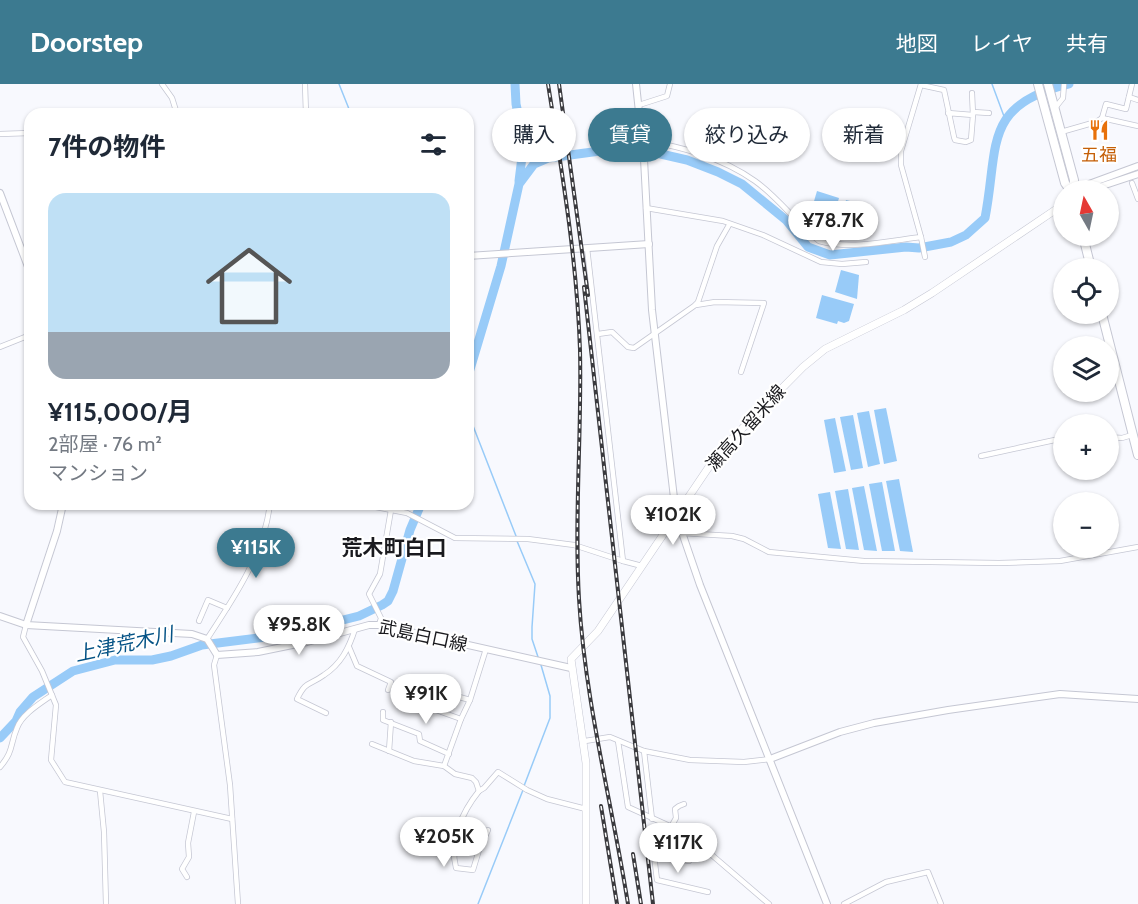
<!DOCTYPE html>
<html lang="ja">
<head>
<meta charset="utf-8">
<style>
	:root { --surface:#fff; --page:#f6f6f7; --text:#1f2937; --muted:#747a83; --accent:#3c7a90 }
	body { margin:0; font-family:Cabin,"Noto Sans JP",sans-serif; background:var(--page); color:var(--text); height:100vh; display:flex; flex-direction:column; font-size:22px; white-space:nowrap }
	* { box-sizing:border-box; margin:0 }
	p { font-size:20px; color:var(--muted) }
	.icon { flex:none; width:33px; height:33px; fill:none; stroke:currentColor; stroke-width:2; stroke-linecap:round; stroke-linejoin:round }
	.map { position:relative; flex:1; overflow:hidden }
	.panel { position:absolute; left:24px; top:24px; width:450px; height:402px; display:flex; flex-direction:column; background:var(--surface); border-radius:18px; box-shadow:0 2px 4px #0004 }
	.panel>* { flex:none }
	.top-card { position:absolute; left:492px; top:24px; width:555px; height:54px; display:flex; gap:12px }
	.needle { width:39px; rotate:351deg }
	.buttons { position:absolute; left:1053px; top:96px; display:grid; gap:12px }
	.buttons a { display:grid; place-items:center; width:66px; height:66px; border-radius:50%; background:var(--surface); box-shadow:0 2px 4px #0004; font-size:30px }
	.price { position:absolute; translate:-50% -51px; padding:0 14px; border-radius:21px; background:#fff; color:#222; font-size:20px; line-height:39px; filter:drop-shadow(0 2px 3px #0008) }
	.price::after { content:''; position:absolute; left:50%; top:36px; width:18px; height:14px; margin-left:-9px; background:inherit; clip-path:polygon(0 0,100% 0,50% 100%) }
	.price.active { background:var(--accent); color:#fff }
	ul { padding:0; list-style:none }
	li { display:grid; align-content:center; gap:12px; height:318px; padding:0 24px }
	li span { display:grid; place-items:center; height:186px; border-radius:18px; color:#555 }
	li>.icon { margin-inline-start:auto }
	span .icon { width:108px; height:108px; fill:#fffc; stroke-width:1 }
	li b { font-size:26px }
	h2 { display:flex; justify-content:space-between; align-items:center; height:72px; padding:0 24px; font-size:26px }
	.pill { padding:0 21px; border-radius:27px; background:var(--surface); box-shadow:0 2px 4px #0004; font-size:21px; line-height:54px }
	.pill.active { background:var(--accent); color:#fff }
	header { display:flex; align-items:center; gap:36px; box-sizing:border-box; height:84px; padding:0 30px; background:var(--accent); color:#fff }
	header strong { font-size:28px }
	nav { display:flex; gap:33px; margin-inline-start:auto; font-size:21px }
	.map>svg:first-child { display:block }
</style>
</head>
<body>
<header>
<strong>Doorstep</strong>
<nav><a>地図</a><a>レイヤ</a><a>共有</a></nav>
</header>
<div class="map">
<svg width="1138" height="820" viewBox="0 0 1138 820">
	<rect width="100%" height="100%" fill="#f8f9fe"/>
	<g fill="#98cbf8">
		<path d="M817 107 839 114 827 156 817 151 807 141Z"/>
		<path d="M846 116 854 118 856 142 847 152 831 155 842 118 845 119Z"/>
		<path d="M841 186 859 191 857 215 835 208Z"/>
		<path d="M822 211 854 220 849 237 844 239 838 237 837 240 816 234Z"/>
		<path d="M886 324 897 377 884 380 874 326Z"/>
		<path d="M869 327 880 380 868 383 857 329Z"/>
		<path d="M853 331 863 384 851 386 840 333Z"/>
		<path d="M835 334 846 387 834 389 824 336Z"/>
		<path d="M899 395 913 468 900 467 886 397Z"/>
		<path d="M882 398 895 467H882L869 400Z"/>
		<path d="M864 402 877 467 864 466 852 404Z"/>
		<path d="M848 405 859 466 846 465 835 407Z"/>
		<path d="M830 408 841 465 828 464 818 410Z"/>
	</g>
	<g fill="none" stroke-linecap="round" stroke-linejoin="round">
		<g stroke="#98cbf8" stroke-width="1.5">
			<path d="M339 0 351 30"/>
			<path d="M992 0 1005 35"/>
			<path d="M468 329 516 452"/>
			<path d="M517 457 535 500 532 543V555L538 573"/>
			<path d="M524 702 550 634V612L541 581"/>
			<path d="M478 820 523 706"/>
		</g>
		<g stroke="#98cbf8" stroke-width="9">
			<path d="M515 0 516 20 524 57 519 97"/>
			<path d="M468 292 501 182 519 100 534 80 548 74 600 67 652 68 687 76 718 88 742 100 786 136 808 163 830 171 906 163 919 164 951 158 966 151 985 134C999 62 982 21 1069 0"/>
			<path d="M0 654 16 637 20 628 33 613 73 587 115 576H152L171 572 202 561 274 552 319 542 359 532 382 521 388 517 393 507 410 446 421 420"/>
		</g>
		<g stroke="#c5c7d3" stroke-width="6">
			<g id="street">
				<path d="M162 0 172 14 177 30"/>
				<path d="M305 0 306 30"/>
				<path d="M921 1 944 6 954 53 955 56 966 58 971 56 973 31 948 29"/>
				<path d="M972 9 973 31"/>
				<path d="M1129 13 1138 16"/>
				<path d="M639 21 667 12 670 0"/>
				<path d="M1055 24 1063 14 1064 0"/>
				<path d="M973 28 989 29"/>
				<path d="M1102 34 1106 20 1126 25 1132 0"/>
				<path d="M1061 48 1096 38 1102 34 1138 42"/>
				<path d="M0 50 30 49"/>
				<path d="M642 56C682 63 721 73 755 97 779 114 796 139 819 157 852 166 889 157 921 153L901 81V67L921 0"/>
				<path d="M1132 99 1138 115"/>
				<path d="M646 124 723 137 763 151 821 178 842 180 866 178"/>
				<path d="M921 153 925 173"/>
				<path d="M587 164 623 477 642 482"/>
				<path d="M696 221 715 218 764 219 741 288"/>
				<path d="M598 250 612 248 628 263 634 264 694 222 698 218 717 162 729 141"/>
				<path d="M0 263 30 251"/>
				<path d="M1108 353 1122 354 1132 351"/>
				<path d="M981 372 1064 354"/>
				<path d="M270 420 312 423 323 420"/>
				<path d="M360 420 407 429 455 454 528 455 574 461 623 477"/>
				<path d="M681 449 732 452 744 455 769 468 864 477 999 479 1060 477 1138 463"/>
				<path d="M199 537 208 516 227 524"/>
				<path d="M26 541 23 553 42 587 56 621 51 676 65 698 232 735"/>
				<path d="M379 541 381 534 369 510 380 490 391 426"/>
				<path d="M207 555C234 514 264 470 270 420"/>
				<path d="M349 563 357 582 391 598 388 606"/>
				<path d="M217 571 214 581 230 701 238 820"/>
				<path d="M383 628V636L419 650 420 657 449 670"/>
				<path d="M326 629 297 615C306 596 309 602 324 591 341 580 349 564 355 545"/>
				<path d="M461 635 433 625 438 607 470 616"/>
				<path d="M585 657 610 653 644 667 690 676 744 678 770 675"/>
				<path d="M618 657 628 723 672 743 699 760 769 820"/>
				<path d="M372 660 414 677 444 682 455 690 472 694 476 698 479 707 484 704 498 688 527 706 547 715 586 725"/>
				<path d="M389 667 391 638"/>
				<path d="M644 667 652 735"/>
				<path d="M444 682 461 635 470 616 486 565"/>
				<path d="M0 683C14 667 10 660 17 644 22 630 41 619 52 611"/>
				<path d="M100 707 104 748 106 820"/>
				<path d="M479 707C462 728 449 757 456 784L473 786 479 766 488 746"/>
				<path d="M671 743 676 734 675 725 679 722 684 720"/>
				<path d="M665 773 672 743"/>
				<path d="M689 777 654 771 657 796 708 808"/>
				<path d="M187 793 182 785 189 773 188 759 194 728"/>
				<path d="M844 820 886 798 928 788 941 820"/>
			</g>
		</g>
		<g stroke="#c5c7d3" stroke-width="8">
			<g id="secondary">
				<path d="M636 0 644 75 652 226 676 431 700 501 827 820"/>
				<path d="M1081 106 1089 100 1138 82"/>
				<path d="M1090 106 1138 90"/>
				<path d="M0 109 30 188"/>
				<path d="M468 172 649 160"/>
				<path d="M0 532 26 541 192 550 207 555 217 571 258 568 307 558 369 541H379L571 584"/>
				<path d="M26 541 57 447 63 420"/>
				<path d="M770 675 840 648 874 639 948 626 1060 610 1138 615"/>
			</g>
		</g>
		<g stroke="#c5c7d3" stroke-width="8">
			<path id="primary" d="M586 820V679L571 575 598 547 719 368 803 283 825 265 904 226 932 209 1064 120"/>
		</g>
		<g stroke="#c5c7d3" stroke-width="10">
			<g id="highway">
				<path d="M1038 0 1065 99 1070 106"/>
				<path d="M1048 0 1074 96V106"/>
				<path d="M1083 152 1091 184"/>
				<path d="M1102 230 1138 371"/>
			</g>
		</g>
		<use href="#street" stroke="#fff" stroke-width="4.5"/>
		<use href="#secondary" stroke="#fff" stroke-width="6"/>
		<use href="#primary" stroke="#fff" stroke-width="7"/>
		<use href="#highway" stroke="#fff" stroke-width="8"/>
		<g stroke="#3a3a3e" stroke-width="4">
			<g id="rail">
				<path d="M548 0C562 88 577 176 580 266 582 349 574 432 579 515 585 618 612 719 628 820"/>
				<path d="M559 0 588 211"/>
				<path d="M584 203 653 820"/>
				<path d="M601 722 617 820"/>
				<path d="M633 770 641 820"/>
			</g>
		</g>
		<use href="#rail" stroke="#fff" stroke-width="1.5" stroke-dasharray="4.5" stroke-linecap="butt"/>
	</g>
	<defs>
		<g id="restaurant-bare" transform="scale(1.62)"><path d="M-5-6h1v4h1v-4h1v4h1v-4h1v5L-1.5 .5V6h-2V.5L-5-1ZM5-6V6H3V1.5H1.5Q1.5-4 5-6Z" fill="#e8710a" stroke="#fff" stroke-width="2.5" paint-order="stroke"/></g>
	</defs>
	<g fill-rule="evenodd">
		<use href="#restaurant-bare" x="1099" y="46"/>
	</g>
	<g text-anchor="middle" dominant-baseline="central" stroke-width="4.5" stroke-linejoin="round" paint-order="stroke">
		<g font-size="18" fill="#c56008" stroke="#fff">
			<text x="1099" y="71">五福</text>
		</g>
		<g font-size="18" fill="#1a1a1e" stroke="#fff">
			<text transform="translate(746 344) rotate(-48)">瀬高久留米線</text>
			<text transform="translate(423 552) rotate(12)">武島白口線</text>
		</g>
		<g font-size="20" font-style="italic" fill="#045285" stroke="#fff">
			<text transform="translate(124 560) rotate(-12)">上津荒木川</text>
		</g>
		<g font-size="21" font-weight="bold" fill="#1a1a1e" stroke="#fff">
			<text x="394" y="463">荒木町白口</text>
		</g>
	</g>
</svg>
<div class="buttons">
<a><svg class="needle" viewBox="-14 -14 28 28"><path d="M0-13l5 13h-10z" fill="#e53935"/><path d="M0 13l5-13h-10z" fill="#747a83"/></svg></a>
<a><svg class="icon" aria-label="locate" viewBox="0 0 24 24"><circle cx="12" cy="12" r="6"/><path d="M12 2v4M12 18v4M2 12h4M18 12h4"/></svg></a>
<a><svg class="icon" aria-label="layers" viewBox="0 0 24 24"><path d="M12 4l9 5-9 5-9-5zM3 14l9 5 9-5"/></svg></a>
<a>+</a>
<a>−</a>
</div>
<b class="price" style="left:833px;top:168px">¥78.7K</b>
<b class="price" style="left:673px;top:462px">¥102K</b>
<b class="price active" style="left:256px;top:495px">¥115K</b>
<b class="price" style="left:299px;top:572px">¥95.8K</b>
<b class="price" style="left:426px;top:641px">¥91K</b>
<b class="price" style="left:444px;top:784px">¥205K</b>
<b class="price" style="left:678px;top:790px">¥117K</b>
<div class="top-card">
<a class="pill">購入</a>
<a class="pill active">賃貸</a>
<a class="pill">絞り込み</a>
<a class="pill">新着</a>
</div>
<section class="panel">
<h2>7件の物件<svg class="icon" aria-label="filters" viewBox="0 0 24 24"><path d="M4 7h16M4 17h16"/><circle cx="9" cy="7" r="2"/><circle cx="15" cy="17" r="2"/></svg></h2>
<ul>
<li><span style="background:linear-gradient(#bfe0f5 75%,#9aa5b1 0)"><svg class="icon" aria-label="home" viewBox="0 0 24 24"><path d="M3 11l9-7 9 7M6 9v11h12V9"/></svg></span><div><b>¥115,000/月</b><p>2部屋 · 76 m²</p><p>マンション</p></div></li>
</ul>
</section>
</div>
</body>
</html>
